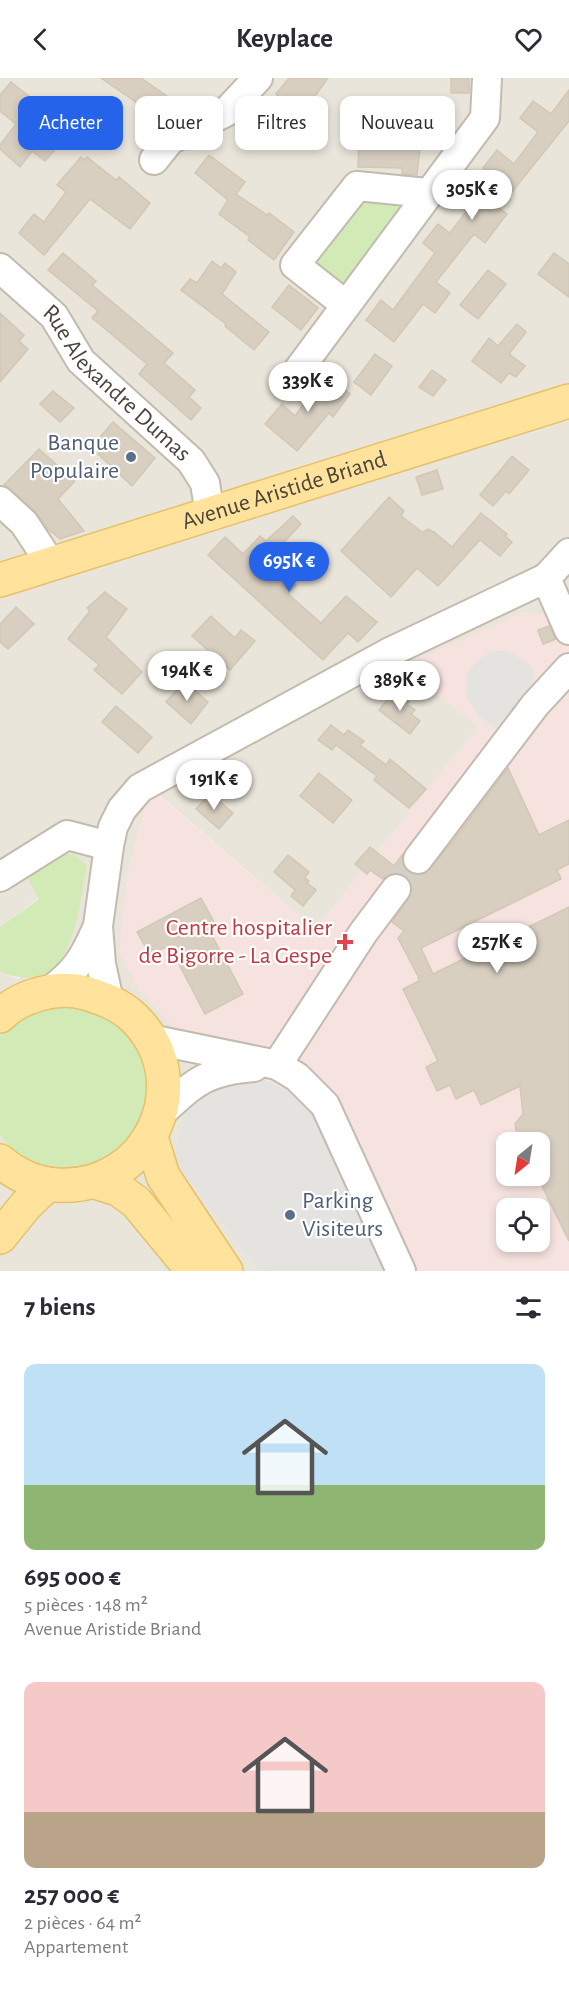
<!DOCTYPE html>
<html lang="fr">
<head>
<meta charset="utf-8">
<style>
	:root { --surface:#fff; --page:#f7f7f7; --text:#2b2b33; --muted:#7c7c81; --accent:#2563eb }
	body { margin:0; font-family:"Alegreya Sans",sans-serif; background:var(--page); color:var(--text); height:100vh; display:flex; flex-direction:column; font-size:22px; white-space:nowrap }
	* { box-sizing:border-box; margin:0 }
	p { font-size:20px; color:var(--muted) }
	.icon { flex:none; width:33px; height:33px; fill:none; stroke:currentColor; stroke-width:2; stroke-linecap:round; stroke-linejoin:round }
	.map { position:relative; height:1193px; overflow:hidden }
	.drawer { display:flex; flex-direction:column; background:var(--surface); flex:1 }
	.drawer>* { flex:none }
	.hud { position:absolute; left:18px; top:18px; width:534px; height:54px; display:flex; gap:12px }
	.needle { width:39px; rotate:210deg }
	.buttons { position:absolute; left:496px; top:1054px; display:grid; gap:12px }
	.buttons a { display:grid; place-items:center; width:54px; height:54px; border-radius:12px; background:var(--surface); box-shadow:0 3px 9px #0003; font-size:30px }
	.price { position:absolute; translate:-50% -51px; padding:0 14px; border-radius:21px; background:#fff; color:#222; font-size:20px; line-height:39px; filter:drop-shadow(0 2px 3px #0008) }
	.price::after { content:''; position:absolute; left:50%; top:36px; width:18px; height:14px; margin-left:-9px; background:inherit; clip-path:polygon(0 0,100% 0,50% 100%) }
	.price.active { background:var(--accent); color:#fff }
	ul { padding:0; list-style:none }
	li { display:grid; align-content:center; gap:12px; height:318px; padding:0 24px }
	li span { display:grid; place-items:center; height:186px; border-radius:12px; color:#555 }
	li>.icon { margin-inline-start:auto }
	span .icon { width:108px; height:108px; fill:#fffc; stroke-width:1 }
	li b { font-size:26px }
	h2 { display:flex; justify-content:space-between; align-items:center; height:72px; padding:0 24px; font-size:26px }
	.chip { padding:0 21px; border-radius:12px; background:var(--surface); box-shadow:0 3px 9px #0003; font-size:21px; line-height:54px }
	.chip.active { background:var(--accent); color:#fff }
	header { display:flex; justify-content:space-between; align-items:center; height:78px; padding:0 24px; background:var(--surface); font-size:27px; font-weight:600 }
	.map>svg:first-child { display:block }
</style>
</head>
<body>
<header><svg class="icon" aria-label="back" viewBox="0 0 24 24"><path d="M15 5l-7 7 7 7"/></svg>Keyplace<svg class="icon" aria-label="heart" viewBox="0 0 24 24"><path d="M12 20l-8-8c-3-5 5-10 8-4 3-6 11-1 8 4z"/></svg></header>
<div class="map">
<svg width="569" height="1193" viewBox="0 0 569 1193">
	<rect width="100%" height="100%" fill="#f6f3ec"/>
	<path fill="#eae5da" d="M0 0H569V522L541 537 525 534 401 589 479 648 315 852 157 715 147 724 127 798 120 875 200 955 211 1005 174 1082 259 1193H0V1057L14 1075 15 941 0 958V894L19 901 39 820 0 849Z"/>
	<path fill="#f6e3e0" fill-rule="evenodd" d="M569 522V1193H259L185 1033 211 1005 200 955 174 950 139 912 119 875 127 798 147 724 156 715 315 852 479 648 400 589 525 534 541 537ZM507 1065H540V1098H507ZM507 1131H540V1164H507Z"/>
	<g fill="#d2eab5">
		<path d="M358 121 406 125 346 211 310 184Z"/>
		<path d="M51 776H74L87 788C76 838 74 922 0 894V849L39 821 25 796Z"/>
		<path d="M65 923 120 945 139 969 149 1021 141 1052 110 1083 83 1090 54 1093 14 1075 0 1057V958L15 941Z"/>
	</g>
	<g fill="#e5e3e0">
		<path d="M492 573H508L525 583 533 592 534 599 533 607 499 652 478 638 466 617 467 596 479 581Z"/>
		<path d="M259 999 311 1024 389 1193H259L173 1082 185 1033 211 1005Z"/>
	</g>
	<g fill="#d8cfc1" stroke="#d3c7b4" stroke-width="1.5">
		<path d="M101 0H141L181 28 171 40 147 23 143 29Z"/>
		<path d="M289 0H328L310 25 303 20 295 31 276 16Z"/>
		<rect x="451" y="0" width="18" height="15"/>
		<path d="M11 4 49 34 38 47 61 65 45 83 32 73 20 89 0 71V67L16 46 0 33V17Z"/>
		<path d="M569 12V43L499 130 507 136 485 165 474 156 436 204 450 215 435 235 423 226 394 264 366 242 381 222 393 232 435 175 423 165 438 146 450 155 493 98 483 90 497 72 514 86 538 54 520 40 533 23 551 36Z"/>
		<path d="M399 56H414V69H420L417 97 402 96V90L358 89 359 64H367V59L399 60Z"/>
		<path d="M209 77 245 104 236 116 267 137 269 135 294 154 274 182 248 162 250 159 219 136 228 122 195 95Z"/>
		<path d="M81 79 85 82 87 79 116 102 119 99 150 125 130 151 90 121 44 177 19 155 34 136 44 144 66 114 57 107Z"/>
		<path d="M63 175 96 203 92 207 173 275 164 285 195 312 189 319 201 330 191 342 139 296 147 286 92 240 98 233 48 192Z"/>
		<path d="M554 175 569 186V219L538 196Z"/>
		<path d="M212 183 221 190 225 185 236 194 222 216 269 254 254 272 225 248 226 246 181 212 190 201 197 205Z"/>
		<path d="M488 192 506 206 478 241 460 227Z"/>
		<path d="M289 207 318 230 301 252 272 229Z"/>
		<path d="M0 235 24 257 19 263 28 271 0 304Z"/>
		<path d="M517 246 526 254 509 276 525 288 516 299 509 295 501 305 472 283 489 260 498 268Z"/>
		<path d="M375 276 392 288 371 317 354 304Z"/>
		<path d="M432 292 446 302 433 318 419 309Z"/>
		<path d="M325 296 350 316 333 339 329 335 297 373 265 346 282 326 295 338Z"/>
		<path d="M53 313 74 330 60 344 40 326Z"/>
		<path d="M113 344 155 380 132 408 98 376 103 371 96 364Z"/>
		<path d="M39 371 75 403 58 421 84 453 60 461 48 451 35 433 4 407Z"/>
		<path d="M512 378 529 392 509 416 506 413 493 428 480 417Z"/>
		<path d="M437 392 443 411 422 417 416 399Z"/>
		<path d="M389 419 404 433 401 438 422 454 429 451 434 455 433 453 452 469 481 435 507 456 505 458 512 464 500 478 480 462 438 508 417 490 391 519 341 473Z"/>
		<path d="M293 438 301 446 270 479 293 499 291 502 296 507 288 516 321 545 346 518 377 544 358 564 348 555 323 582 208 477 225 459 243 476 260 458 266 463Z"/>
		<path d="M105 514 127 531 106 559 142 594 122 616 94 592 99 587 68 561 90 533 87 530Z"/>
		<path d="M16 529 34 546 8 571 0 564V546Z"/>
		<path d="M211 538 235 560 241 552 255 563 230 592 192 558Z"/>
		<path d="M549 548 556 561 543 566 538 552Z"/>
		<path d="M185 603 208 624 191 646 166 624Z"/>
		<path d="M395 612 409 624 407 626 415 632 411 636 420 643 410 656 379 632Z"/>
		<path d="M116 628 152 659 138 675 102 644Z"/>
		<path d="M331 647 344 657 348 652 364 663 360 667 386 687 390 681 426 711 409 730 374 702 377 698 336 667 332 672 318 662Z"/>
		<path d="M508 690 539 757 569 742V786L557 792 561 801 421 870 433 896 569 829V1163L540 1104V1061L523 1058 516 1052 515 1046 523 1036 520 1008 481 1027 474 1012 456 1021 450 1007 437 1013 426 989 438 983 403 911 419 903 418 898 398 860 404 853 392 844 409 820 411 805 406 798 399 795 390 796 383 801 370 792 367 796 355 786 370 769 394 788 402 777 403 787 408 794 417 797 425 796 450 767Z"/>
		<path d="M319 695 352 722 333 745 300 718Z"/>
		<path d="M210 715 233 735 219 751 196 731Z"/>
		<path d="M288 777 309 794 305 800 309 803 307 805 316 812 303 828 291 818 295 812 274 794Z"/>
		<path d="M201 820 214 844 207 848 243 916 205 936 169 867 150 877 137 854Z"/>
	</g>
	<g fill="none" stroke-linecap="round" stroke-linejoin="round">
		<path stroke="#d4d0c8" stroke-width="28" stroke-dasharray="28 14" stroke-linecap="butt" d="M396 811 418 781"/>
		<g stroke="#c2bbae" stroke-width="32">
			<g id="minor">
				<path d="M154 82 170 62 226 34 258 0"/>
				<path id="s1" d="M0 190 54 238 81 283 191 383 205 405 210 436"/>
				<path d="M346 227 295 187 357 108 427 115"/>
				<path d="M296 295 485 40 487 0"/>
				<path d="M0 423 24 445 51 486"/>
				<path d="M546 500 569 552"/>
				<path d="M418 781 535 627 569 590"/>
				<path d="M0 799 67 757 109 768"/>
				<path d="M48 914C75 895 84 880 97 850"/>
				<path d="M109 923 101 886 98 848 109 768 113 749 122 731 140 710 388 575 546 500 569 475"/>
				<path d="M150 961 277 987 297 999 325 1027 401 1193"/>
				<path d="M277 987 363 855 396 811"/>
				<path d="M160 1036C195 1004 205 993 254 989"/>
			</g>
		</g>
		<g stroke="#e6c16a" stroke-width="36">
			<g id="major">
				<path id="s2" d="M0 502 569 323"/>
				<path d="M0 938C19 918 58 907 85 915 102 920 119 926 133 939 200 1003 149 1113 57 1107 37 1106 16 1097 0 1083"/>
				<path d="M151 1059 163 1098 226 1193"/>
				<path d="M95 1104 118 1111 136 1124 193 1193"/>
				<path d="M0 1159 26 1127 48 1106"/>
			</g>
		</g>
		<use href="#minor" stroke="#fff" stroke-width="28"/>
		<use href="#major" stroke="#ffe39c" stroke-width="33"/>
	</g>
	<g fill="#5c6f8a" stroke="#fff" stroke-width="2">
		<circle cx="131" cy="379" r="6"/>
		<circle cx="290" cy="1137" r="6"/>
	</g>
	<path fill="#e0444e" stroke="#fff" stroke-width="2" d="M342 855h6v6h6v6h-6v6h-6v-6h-6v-6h6z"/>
	<g text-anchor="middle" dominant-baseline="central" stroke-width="4.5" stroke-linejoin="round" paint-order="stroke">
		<g font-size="24" fill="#4b4439" stroke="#fff">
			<text stroke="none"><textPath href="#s1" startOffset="165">Rue Alexandre Dumas</textPath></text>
			<text stroke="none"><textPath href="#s2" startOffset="298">Avenue Aristide Briand</textPath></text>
		</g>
		<g font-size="24" fill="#4e5e75" stroke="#fff" text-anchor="end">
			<text x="119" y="365">Banque<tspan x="119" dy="28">Populaire</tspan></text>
			<text x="302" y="1123" text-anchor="start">Parking<tspan x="302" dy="28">Visiteurs</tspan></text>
		</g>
		<g font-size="24" fill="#be3a42" stroke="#fff" text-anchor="end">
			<text x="332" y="850">Centre hospitalier<tspan x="332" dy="28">de Bigorre - La Gespe</tspan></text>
		</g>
	</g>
</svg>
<div class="buttons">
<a><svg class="needle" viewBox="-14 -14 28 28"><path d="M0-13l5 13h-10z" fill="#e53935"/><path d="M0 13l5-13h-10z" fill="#7c7c81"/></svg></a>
<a><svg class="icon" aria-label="locate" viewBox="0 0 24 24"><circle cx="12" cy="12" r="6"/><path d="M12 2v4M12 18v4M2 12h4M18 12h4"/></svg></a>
</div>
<b class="price" style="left:472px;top:143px">305K €</b>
<b class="price" style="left:308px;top:335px">339K €</b>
<b class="price active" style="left:289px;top:515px">695K €</b>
<b class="price" style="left:187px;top:624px">194K €</b>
<b class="price" style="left:400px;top:634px">389K €</b>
<b class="price" style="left:214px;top:733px">191K €</b>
<b class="price" style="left:497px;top:896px">257K €</b>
<div class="hud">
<a class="chip active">Acheter</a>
<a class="chip">Louer</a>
<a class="chip">Filtres</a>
<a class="chip">Nouveau</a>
</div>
</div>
<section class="drawer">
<h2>7 biens<svg class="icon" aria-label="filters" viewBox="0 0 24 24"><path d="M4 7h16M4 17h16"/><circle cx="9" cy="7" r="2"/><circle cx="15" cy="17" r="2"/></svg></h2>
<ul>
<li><span style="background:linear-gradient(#bfe0f5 65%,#8fb573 0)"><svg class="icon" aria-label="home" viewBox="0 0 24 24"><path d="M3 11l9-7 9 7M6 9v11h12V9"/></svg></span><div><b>695 000 €</b><p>5 pièces · 148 m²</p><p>Avenue Aristide Briand</p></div></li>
<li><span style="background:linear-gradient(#f6c9c9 70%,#b9a48a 0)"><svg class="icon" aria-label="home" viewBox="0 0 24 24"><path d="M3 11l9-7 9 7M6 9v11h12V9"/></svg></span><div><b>257 000 €</b><p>2 pièces · 64 m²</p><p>Appartement</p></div></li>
</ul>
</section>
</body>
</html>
